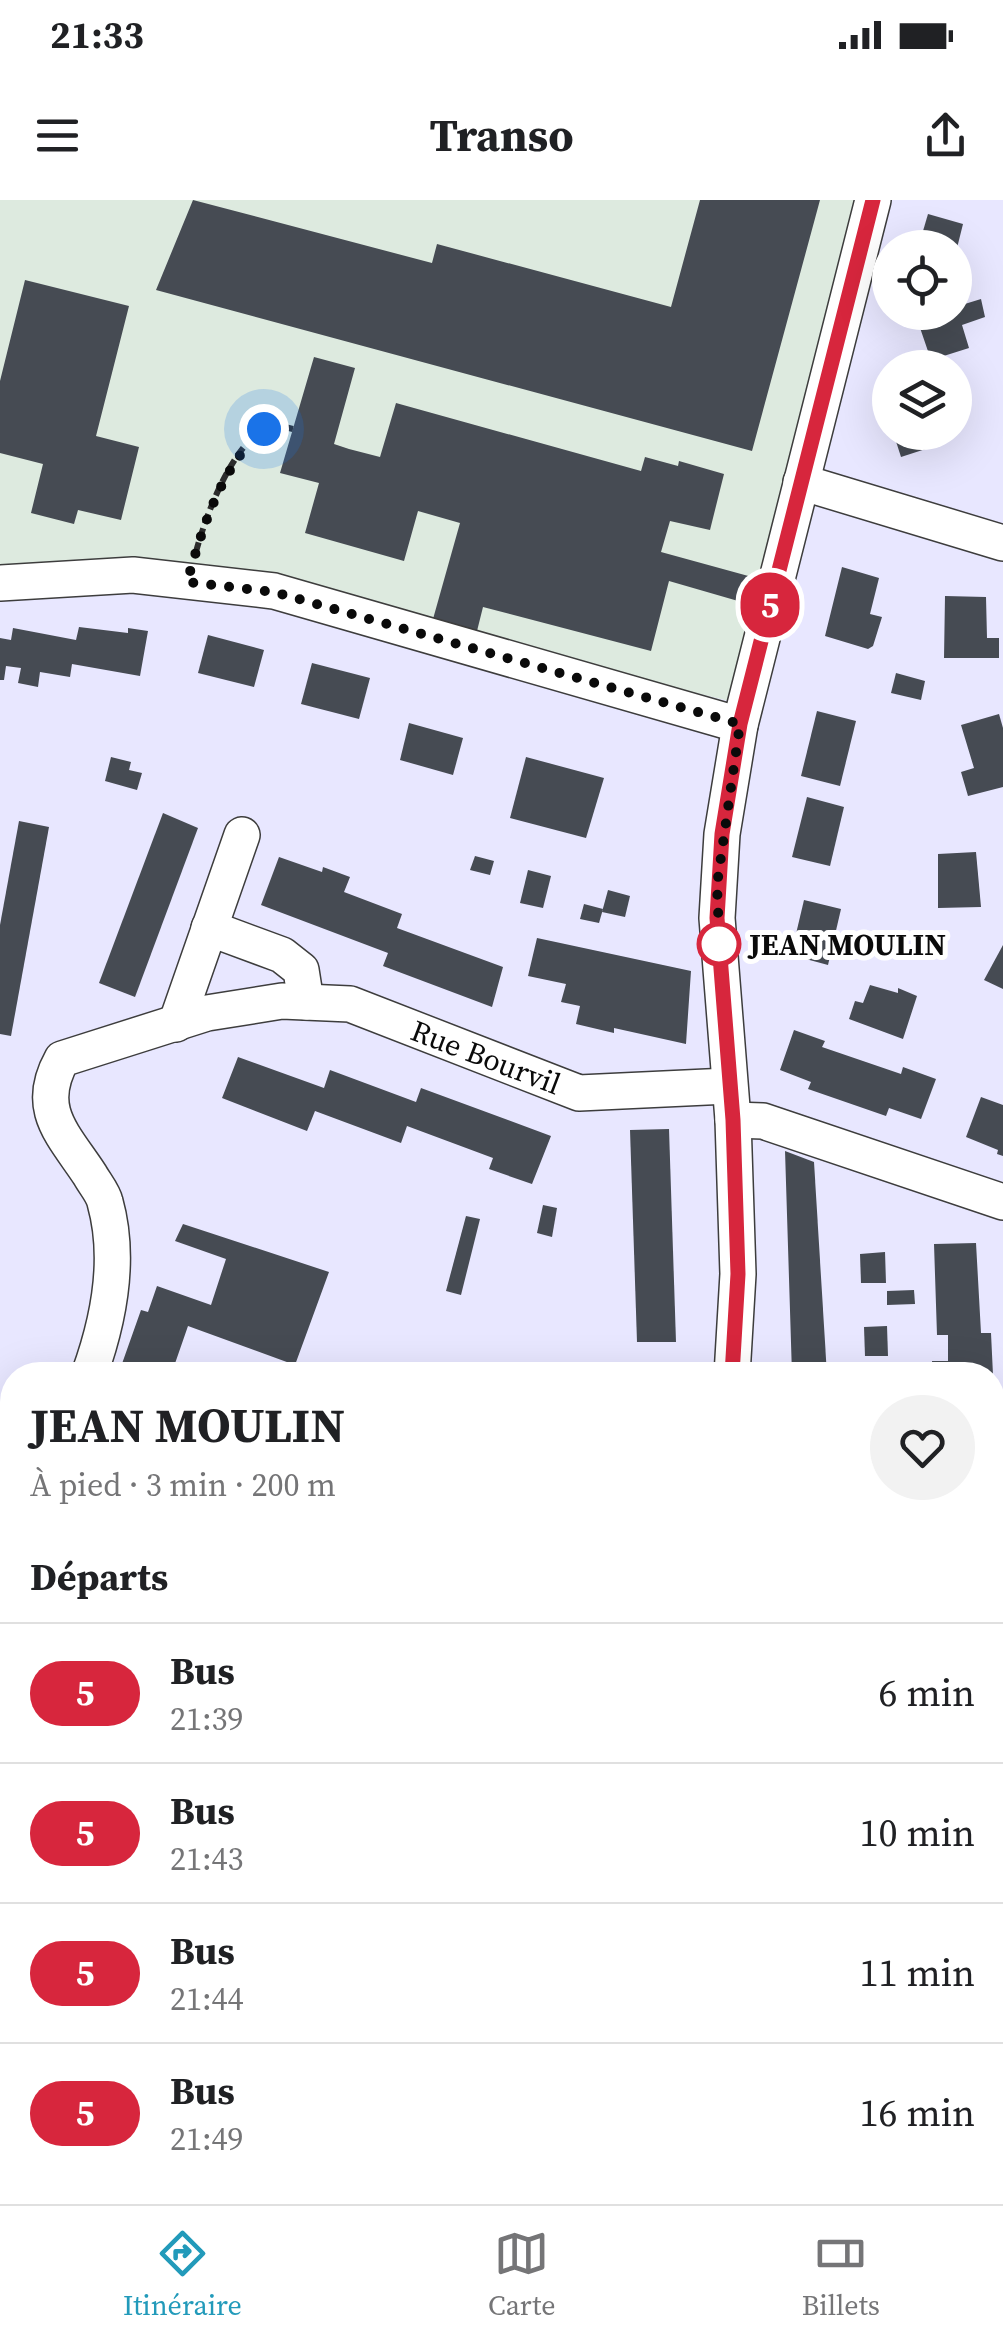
<!DOCTYPE html>
<html lang="fr">
<head>
<meta charset="utf-8">
<style>
  body { margin:0; font-family:"Source Serif 4",serif; background:#f2f2f2; color:#202124; height:100vh; display:flex; flex-direction:column; font-size:38px; white-space:nowrap }
  * { box-sizing:border-box; margin:0 }
  p { font-size:32px; color:#757577 }
  .icon { flex:none; width:55px; height:55px; fill:none; stroke:currentColor; stroke-width:2; stroke-linecap:round; stroke-linejoin:round }
  .map { position:relative; flex:1; overflow:hidden }
  .side { position:absolute; left:0px; top:1162px; width:1005px; height:842px; display:flex; flex-direction:column; background:#fff; border-radius:40px 40px 0 0; box-shadow:0 10px 40px #0002 }
  .side>* { flex:none }
  .badge { padding:0 20px; border-radius:32px; font-size:35px; line-height:65px }
  .buttons { position:absolute; left:872px; top:30px; display:grid; gap:20px }
  .buttons a { display:grid; place-items:center; width:100px; height:100px; border-radius:50%; background:#fff; box-shadow:0 10px 40px #0002; font-size:50px }
  .you { position:absolute; width:50px; height:50px; margin:-25px; border:8px solid #fff; border-radius:50%; background:#1a73e8; box-shadow:0 0 0 15px #1a73e833 }
  .map>.badge { position:absolute; translate:-50% -50%; box-shadow:0 0 0 5px #fff }
  h2 { padding:0 30px; font-size:38px; line-height:90px }
  .round { display:grid; place-items:center; flex:none; width:105px; height:105px; border-radius:52px; background:#f2f2f2 }
  .summary { display:flex; align-items:center; justify-content:space-between; height:170px; padding:0 30px }
  h1 { font-size:48px; font-weight:700; line-height:75px }
  ul { padding:0; list-style:none }
  li { display:flex; align-items:center; gap:30px; height:140px; padding:0 30px; border-top:2px solid #e0e0e0 }
  li div { flex:1 }
  li b { display:block; font-size:38px }
  li em { font-style:normal }
  li .badge { min-width:110px; font-weight:700; text-align:center }
  .status { display:flex; justify-content:space-between; align-items:center; height:70px; padding:0 50px; background:#fff; direction:ltr }
  .status svg { height:28px; fill:currentColor }
  header { display:flex; justify-content:space-between; align-items:center; height:130px; padding:0 30px; background:#fff; font-size:45px; font-weight:700 }
  .menu { display:flex; justify-content:space-around; align-items:center; height:140px; border-top:2px solid #e0e0e0; background:#fff; font-size:28px; color:#757577 }
  .menu a { display:grid; justify-items:center; gap:5px }
  .menu .active { color:#229aba }
  .map>svg:first-child { display:block }
</style>
</head>
<body>
<div class="status"><b>21:33</b><svg viewBox="0 0 49 12"><path d="M0 12V9h3v3zM5 12V6h3v6zM10 12V3h3v9zM15 12V0h3v12zM26 1h20v11H26zM47 4h2v5h-2z"/></svg></div>
<header><svg class="icon" aria-label="menu" viewBox="0 0 24 24"><path d="M4 6h16M4 12h16M4 18h16"/></svg>Transo<svg class="icon" aria-label="share" viewBox="0 0 24 24"><path d="M12 15V3M7 8l5-5 5 5M5 13v7h14v-7"/></svg></header>
<div class="map">
<svg width="1003" height="2004" viewBox="0 0 1003 2004">
  <rect width="100%" height="100%" fill="#e8e7ff"/>
  <g fill="#ddeadf">
    <path d="M0 0H854L729 501 274 391 0 383Z"/>
    <path d="M12 1890V1992H921L923 2004H0Z"/>
  </g>
  <g fill="#464b53">
    <path d="M193 0 432 63 437 44 671 107 700 0H820L752 251 156 90Z"/>
    <path d="M928 14 963 24 957 48H918Z"/>
    <path d="M25 80 129 106 96 236 139 247 121 320 78 310 74 324 31 313 43 264 0 253V181Z"/>
    <path d="M981 99 985 117 962 125 969 148 931 160 917 119 938 112H955V107Z"/>
    <path d="M314 157 355 168 334 244 349 249 380 257 396 203 641 271 645 257 678 266 679 261 724 274 710 330 670 321 661 352 752 377 745 403 669 381 651 451 483 407 477 431 433 419 460 323 418 311 404 361 305 333 319 283 280 273Z"/>
    <path d="M893 232H934L938 245 901 257Z"/>
    <path d="M842 367 879 378 870 414 882 417 873 446 868 449 825 436Z"/>
    <path d="M945 396 986 397 987 438H999V458H944Z"/>
    <path d="M79 427 128 433V428L148 431 140 476 72 464 70 477 40 472 38 487 18 483 21 468 6 466 4 480H0V438L11 440 13 428 76 440Z"/>
    <path d="M208 435 264 450 254 487 198 473Z"/>
    <path d="M312 463 370 478 359 519 301 504Z"/>
    <path d="M896 473 925 481 921 500 891 493Z"/>
    <path d="M817 511 856 521 840 586 801 576Z"/>
    <path d="M999 514 1003 528V587L968 596 961 572 974 568 961 525Z"/>
    <path d="M409 523 463 538 453 575 400 560Z"/>
    <path d="M111 557 131 562 129 570 142 573 137 590 105 581Z"/>
    <path d="M526 557 604 578 586 638 510 618Z"/>
    <path d="M807 597 844 607 830 666 792 657Z"/>
    <path d="M163 613 198 628 135 797 99 783Z"/>
    <path d="M19 621 49 627 11 836 0 834V725Z"/>
    <path d="M976 652 981 707 938 708V654Z"/>
    <path d="M475 656 494 661 490 675 470 670Z"/>
    <path d="M279 657 322 672 323 667 350 677 344 692 402 714 397 728 503 767 492 807 383 766 388 753 261 705Z"/>
    <path d="M528 670 551 676 543 708 520 703Z"/>
    <path d="M608 690 630 696 625 717 602 712Z"/>
    <path d="M804 700 841 709 828 765 791 755Z"/>
    <path d="M584 704 603 709 599 723 580 719Z"/>
    <path d="M537 738 691 771 686 844 614 828V833L576 824 580 806 561 802 566 784 528 776Z"/>
    <path d="M1003 745V789L984 780Z"/>
    <path d="M870 785 898 793V788L917 796 903 839 849 819 855 801 863 803Z"/>
    <path d="M794 830 825 841 822 847 901 874 903 867 936 879 921 919 889 908 886 916 808 889 811 882 780 870Z"/>
    <path d="M238 857 324 888 330 870 416 902 421 888 551 936 532 984 489 969 493 958 407 926 401 943 315 911 307 931 222 898Z"/>
    <path d="M981 897 1003 905V956L997 954 998 950 966 937Z"/>
    <path d="M669 929 676 1142H637L630 930Z"/>
    <path d="M785 951 814 962 827 1175H792Z"/>
    <path d="M543 1005 557 1008 552 1037 537 1033Z"/>
    <path d="M466 1016 480 1019 461 1095 446 1091Z"/>
    <path d="M183 1024 329 1072 295 1165 188 1126 171 1175H118L141 1110 148 1112 157 1086 211 1105 226 1059 175 1041Z"/>
    <path d="M976 1043 981 1133H991L993 1175H933L932 1161H948V1135H937L934 1044Z"/>
    <path d="M885 1052 886 1083H861L860 1054Z"/>
    <path d="M914 1090 915 1104 887 1105V1091Z"/>
    <path d="M887 1126 888 1156H865L864 1127Z"/>
    <path d="M1003 1330 1000 1426 1003 1425V1471L992 1472V1332Z"/>
    <path d="M992 1535H1003V1582L992 1583Z"/>
    <path d="M1003 1953V2003H1001L992 1954Z"/>
    <path d="M26 1992H538V2004H25Z"/>
  </g>
  <g fill="none" stroke-linecap="round" stroke-linejoin="round">
    <defs>
      <g id="minor">
        <path d="M801 282 1003 343"/>
        <path d="M0 383 133 375 274 391 740 525"/>
        <path d="M209 728 282 755 301 770 306 802"/>
        <path d="M176 824 242 635"/>
        <path d="M733 920 763 921 1003 1002"/>
        <path d="M89 1175C109 1120 121 1059 105 1002 103 993 95 984 90 975 63 934 34 909 62 859L207 813 282 801 350 804 579 893 728 886"/>
        <path d="M732 1175 738 1074 733 920 717 718 722 634 740 525 873 0"/>
        <path d="M0 1467 12 1464"/>
        <path d="M992 1497 1003 1496"/>
        <path d="M966 1992 968 2004"/>
      </g>
    </defs>
    <use href="#minor" stroke="#3d3d3d" stroke-width="38"/>
    <path stroke="#2c2c2c" stroke-width="6" stroke-dasharray="10 5" stroke-linecap="butt" d="M196 352C205 318 233 240 269 227 277 224 284 227 293 229"/>
    <use href="#minor" stroke="#fff" stroke-width="35"/>
  </g>
  <g fill="none" stroke-linecap="round" stroke-linejoin="round">
    <defs>
      <path id="line" d="M732 1175 738 1074 733 920 717 718 722 634 740 524 873 0"/>
    </defs>
    <use href="#line" stroke="#fff" stroke-width="22"/>
    <use href="#line" stroke="#d7263d" stroke-width="15"/>
    <path stroke="#0a0a0a" stroke-width="10" stroke-dasharray="0 18" d="M264 229C220 268 203 327 187 382L274 392 740 524 717 685 720 757 719 744"/>
  </g>
  <circle fill="#fff" stroke="#d7263d" stroke-width="5" cx="719" cy="744" r="20"/>
  <g text-anchor="middle" dominant-baseline="central" stroke-width="10" stroke-linejoin="round" paint-order="stroke">
    <g font-size="30" font-weight="bold" fill="#0a0a0a" stroke="#fff" text-anchor="start">
      <text x="749" y="744">JEAN MOULIN</text>
    </g>
    <g font-size="30" fill="#0a0a0a" stroke="#fff">
      <text transform="translate(486 857) rotate(21)">Rue Bourvil</text>
    </g>
  </g>
</svg>
<div class="buttons">
<a><svg class="icon" aria-label="locate" viewBox="0 0 24 24"><circle cx="12" cy="12" r="6"/><path d="M12 2v4M12 18v4M2 12h4M18 12h4"/></svg></a>
<a><svg class="icon" aria-label="layers" viewBox="0 0 24 24"><path d="M12 4l9 5-9 5-9-5zM3 14l9 5 9-5"/></svg></a>
</div>
<div class="you" style="left:264px;top:229px"></div>
<b class="badge" style="left:770px;top:405px;background:#d7263d;color:#fff">5</b>
<section class="side">
<div class="summary"><div><h1>JEAN MOULIN</h1><p>À pied · 3 min · 200 m</p></div><a class="round"><svg class="icon" aria-label="heart" viewBox="0 0 24 24"><path d="M12 20l-8-8c-3-5 5-10 8-4 3-6 11-1 8 4z"/></svg></a></div>
<h2>Départs</h2>
<ul>
<li><span class="badge" style="background:#d7263d;color:#fff">5</span><div><b>Bus</b><p>21:39</p></div><em>6 min</em></li>
<li><span class="badge" style="background:#d7263d;color:#fff">5</span><div><b>Bus</b><p>21:43</p></div><em>10 min</em></li>
<li><span class="badge" style="background:#d7263d;color:#fff">5</span><div><b>Bus</b><p>21:44</p></div><em>11 min</em></li>
<li><span class="badge" style="background:#d7263d;color:#fff">5</span><div><b>Bus</b><p>21:49</p></div><em>16 min</em></li>
</ul>
</section>
</div>
<nav class="menu">
<a class="active"><svg class="icon" aria-label="directions" viewBox="0 0 24 24"><path d="M12 3l9 9-9 9-9-9zM9 14v-3h6M13 9l2 2-2 2"/></svg>Itinéraire</a>
<a><svg class="icon" aria-label="map" viewBox="0 0 24 24"><path d="M3 6l6-2 6 2 6-2v14l-6 2-6-2-6 2zM9 4v14M15 6v14"/></svg>Carte</a>
<a><svg class="icon" aria-label="tickets" viewBox="0 0 24 24"><path d="M3 7h18v10H3zM15 7v10"/></svg>Billets</a>
</nav>
</body>
</html>
